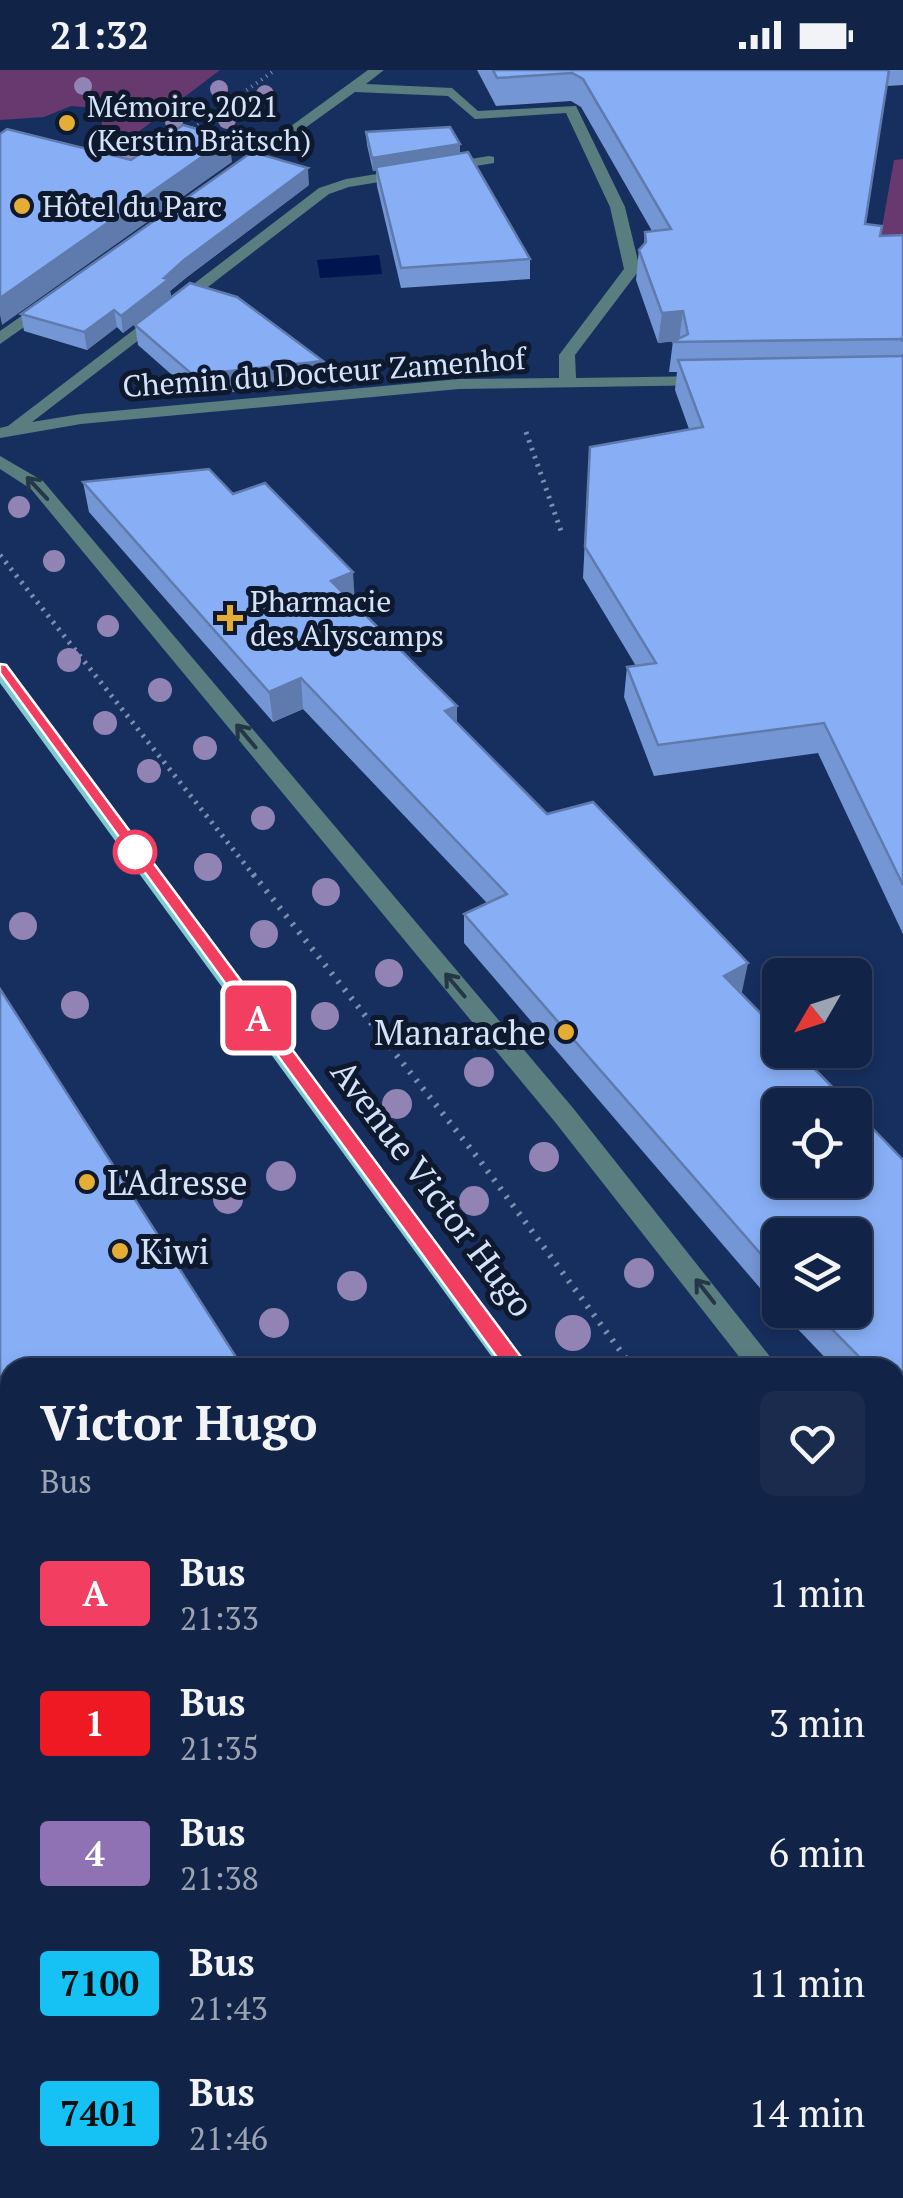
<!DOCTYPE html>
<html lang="fr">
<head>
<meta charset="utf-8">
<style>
  body { margin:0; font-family:"PT Serif",serif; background:#1a2b4d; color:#f1f3f6; height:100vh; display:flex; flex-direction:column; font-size:38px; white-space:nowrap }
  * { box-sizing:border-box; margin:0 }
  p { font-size:32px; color:#9ca4b3 }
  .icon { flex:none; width:55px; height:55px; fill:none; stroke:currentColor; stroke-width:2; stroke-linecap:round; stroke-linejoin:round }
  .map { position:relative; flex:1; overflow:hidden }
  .drawer { position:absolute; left:0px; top:1288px; width:905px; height:842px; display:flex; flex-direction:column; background:#112346; border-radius:30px 30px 0 0; box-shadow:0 5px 15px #0003,0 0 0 2px #30405f }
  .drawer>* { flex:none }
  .badge { padding:0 20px; border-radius:8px; font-size:35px; line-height:65px }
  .needle { width:65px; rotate:231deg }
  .tools { position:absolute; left:762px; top:888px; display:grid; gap:20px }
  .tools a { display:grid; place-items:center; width:110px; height:110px; border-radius:15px; background:#112346; box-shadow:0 5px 15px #0003,0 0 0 2px #30405f; font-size:50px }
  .map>.badge { position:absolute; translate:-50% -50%; box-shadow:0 0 0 5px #fff }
  .round { display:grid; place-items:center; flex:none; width:105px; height:105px; border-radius:15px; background:#1a2b4d }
  .overview { display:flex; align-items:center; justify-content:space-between; height:170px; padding:0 40px }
  h1 { font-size:48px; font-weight:700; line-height:75px }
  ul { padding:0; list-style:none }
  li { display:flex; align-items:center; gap:30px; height:130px; padding:0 40px }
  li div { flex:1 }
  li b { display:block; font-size:38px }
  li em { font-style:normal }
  li .badge { min-width:110px; font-weight:700; text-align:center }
  .status { display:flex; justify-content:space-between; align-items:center; height:70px; padding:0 50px; background:#112346; direction:ltr }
  .status svg { height:28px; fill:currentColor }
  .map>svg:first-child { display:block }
</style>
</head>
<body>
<div class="status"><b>21:32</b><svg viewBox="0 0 49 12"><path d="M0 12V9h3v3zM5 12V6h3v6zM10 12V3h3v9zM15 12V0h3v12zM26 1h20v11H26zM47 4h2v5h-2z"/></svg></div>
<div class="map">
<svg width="903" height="2128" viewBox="0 0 903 2128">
  <rect width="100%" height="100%" fill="#172f5e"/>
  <g fill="#68396f">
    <path d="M0 0H220L117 78 101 67 102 50 95 38 71 36 44 47 0 50Z"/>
    <path d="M903 89V178L878 180 894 90Z"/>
  </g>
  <path fill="#00144f" d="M379 185 382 204 320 208 317 190Z"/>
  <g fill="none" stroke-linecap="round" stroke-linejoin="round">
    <path stroke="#7b8db0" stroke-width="4" stroke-dasharray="1 5" stroke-linecap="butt" d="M188 62 275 0"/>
    <g stroke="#7b8db0" stroke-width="5" stroke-dasharray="2.5 6" stroke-linecap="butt">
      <path d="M526 362 561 461"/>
      <path d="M0 485 255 807"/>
    </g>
    <path stroke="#7b8db0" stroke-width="6" stroke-dasharray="2.5 8" stroke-linecap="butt" d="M253 804 478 1088 633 1298"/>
    <g stroke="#7b8db0" stroke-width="8" stroke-dasharray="4 10" stroke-linecap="butt">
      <path d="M895 1601 903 1611"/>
      <path d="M187 2120 191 2128"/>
    </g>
    <g fill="#5a7e80" fill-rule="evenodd">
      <path d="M368 0H384L366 14 452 18 478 41 576 36 625 137 640 199 575 285 576 308 709 306 715 307V315L459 319 81 354 0 368V358L8 356 319 118 346 109 489 86 494 87V93L349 117 329 124 32 352 81 344 459 309 559 308V285L624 199 610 137 566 43 475 49 448 26 355 22 237 107 225 104Z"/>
      <path d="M43 231 57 234 0 274V261Z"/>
      <path d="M0 386 43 411 573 1038 779 1298H748L555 1052 31 419 0 399Z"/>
      <path d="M895 1446 903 1449V1544L895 1548Z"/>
    </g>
    <g fill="#7dcacf" fill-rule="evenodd">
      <path d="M0 593 7 594 530 1298H500L0 613Z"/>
      <path d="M896 1791 903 1794V1852L895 1848Z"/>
    </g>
  </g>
  <g fill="#9183b4">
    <circle cx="83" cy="16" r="9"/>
    <circle cx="219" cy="19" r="9"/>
    <circle cx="265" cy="24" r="9"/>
    <circle cx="227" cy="50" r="9"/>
    <circle cx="174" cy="52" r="9"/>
    <circle cx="130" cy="85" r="9"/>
    <circle cx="19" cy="437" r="11"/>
    <circle cx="54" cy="491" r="11"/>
    <circle cx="108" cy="556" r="11"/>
    <circle cx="69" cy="590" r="12"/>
    <circle cx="160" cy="620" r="12"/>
    <circle cx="105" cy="653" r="12"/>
    <circle cx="205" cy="678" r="12"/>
    <circle cx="149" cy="701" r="12"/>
    <circle cx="263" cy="748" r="12"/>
    <circle cx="208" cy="797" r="14"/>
    <circle cx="326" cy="822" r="14"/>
    <circle cx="23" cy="856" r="14"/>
    <circle cx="264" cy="864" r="14"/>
    <circle cx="389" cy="903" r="14"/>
    <circle cx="75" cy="935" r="14"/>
    <circle cx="325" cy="946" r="14"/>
    <circle cx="479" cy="1002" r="15"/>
    <circle cx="397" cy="1034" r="15"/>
    <circle cx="544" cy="1087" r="15"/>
    <circle cx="281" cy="1106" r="15"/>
    <circle cx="228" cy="1129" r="15"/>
    <circle cx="474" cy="1131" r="15"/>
    <circle cx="639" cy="1203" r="15"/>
    <circle cx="352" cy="1216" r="15"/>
    <circle cx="274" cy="1253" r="15"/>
    <circle cx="573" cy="1263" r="18"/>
  </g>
  <g fill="#7596d4" fill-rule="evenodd">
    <path d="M477 0H903V15L887 16 865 154 880 166 903 165V864L818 683 654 706 624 627 627 597 636 596 583 508 588 408 689 359 675 320 677 302H669L673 271 658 273 636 210 639 180 644 174 645 162 652 161 581 37 571 31 496 36Z"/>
    <path d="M366 62 460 74V83L530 189V209L401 218 377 116 376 100 373 101 367 75Z"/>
    <path d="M309 115 187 207 170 221 171 226 123 263 117 257 87 280 24 261 21 244Z"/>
    <path d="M135 255 324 311 196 326 138 275Z"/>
    <path d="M83 412 233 424 355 533H353L457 636V654L547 744 742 922 741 923 903 1090V1367L895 1359V1298H835L772 1232 464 873V844L487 833 303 639 273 652 89 442ZM780 1165 855 1240H780Z"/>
  </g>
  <g fill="#5f7aac">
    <path d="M229 68 232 92 2 255 0 245V228Z"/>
    <path d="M460 74V87L373 101 372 88Z"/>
    <path d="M308 98 309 115 187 207 170 221 171 226 123 263 121 246 184 190Z"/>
    <path d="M114 240 117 257 87 280 84 262Z"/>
    <path d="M683 241 679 271 658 273 662 243Z"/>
    <path d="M323 291 324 311 196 326 193 305Z"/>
    <path d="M353 502 355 533 333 542 331 511Z"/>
    <path d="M301 608 303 639 273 652 269 622Z"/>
    <path d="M457 636V667L445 641Z"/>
    <path d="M748 893 742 922 718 935 724 906Z"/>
    <path d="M10 1630V1651L0 1657V1636Z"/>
  </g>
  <g fill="#88aff6" stroke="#5f7aac" stroke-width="2.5">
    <path d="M493 0H889L865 154 882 156 880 166 903 165V271L901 269 672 272 688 264 683 241 662 243 639 180 646 172 645 162 671 159 583 9 572 3 497 8Z"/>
    <path d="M183 55 229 68 0 228V64L7 59 131 90Z"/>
    <path d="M450 57 460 74 372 88 366 62Z"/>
    <path d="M252 82 308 98 184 190 164 208 169 209 121 246 114 240 84 262 21 244Z"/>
    <path d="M468 82 530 189 401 198 376 97Z"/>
    <path d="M190 213 237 227 323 291 193 305 135 255Z"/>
    <path d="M903 285V815L824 653 658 675 627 597 656 593 585 477 590 377 703 357 678 290 901 286Z"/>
    <path d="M209 399 233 424 265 413 353 502 331 511 457 636 445 641 547 744 593 732 748 893 724 906 780 963V980H796L850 1035H780V1110H855V1040L903 1090V1332L895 1323V1298H870L813 1240H855V1165H780V1206L464 844 507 824 301 608 269 622 83 412Z"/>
    <path d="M0 919 243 1298H10V1630L0 1636Z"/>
    <path d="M282 2120H717L703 2128H286Z"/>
  </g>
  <defs><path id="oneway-shaft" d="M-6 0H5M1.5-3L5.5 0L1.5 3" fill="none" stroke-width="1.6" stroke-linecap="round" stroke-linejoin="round" transform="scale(2.5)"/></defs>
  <g stroke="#253747">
    <use href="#oneway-shaft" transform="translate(37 418) rotate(-133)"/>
    <use href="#oneway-shaft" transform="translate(246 666) rotate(-130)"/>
    <use href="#oneway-shaft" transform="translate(455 915) rotate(-130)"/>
    <use href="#oneway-shaft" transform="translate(705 1221) rotate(-128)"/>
  </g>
  <path fill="#f23f61" stroke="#fff" stroke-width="2.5" d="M0 594 6 595 524 1291V1304H509L0 603Z"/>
  <g fill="#e5ad35" stroke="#0e192e" stroke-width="4">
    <circle cx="67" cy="53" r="10"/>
    <circle cx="22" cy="136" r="10"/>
    <path d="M225 533h10v10h10v10h-10v10h-10v-10h-10v-10h10z"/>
    <circle cx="566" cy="962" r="10"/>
    <circle cx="87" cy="1112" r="10"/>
    <circle cx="120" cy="1181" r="10"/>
  </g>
  <circle fill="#fff" stroke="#f23f61" stroke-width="5" cx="135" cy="782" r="20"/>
  <g text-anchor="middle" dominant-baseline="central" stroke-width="10" stroke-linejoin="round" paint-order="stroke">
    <g font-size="30" fill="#d4e2fa" stroke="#0e192e" text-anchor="start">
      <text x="87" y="36">Mémoire,2021<tspan x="87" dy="34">(Kerstin Brätsch)</tspan></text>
      <text x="42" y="136">Hôtel du Parc</text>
      <text x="250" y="531">Pharmacie<tspan x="250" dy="34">des Alyscamps</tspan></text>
    </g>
    <g font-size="30" fill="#d4e2fa" stroke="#0e192e">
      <text transform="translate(324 302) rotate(-4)">Chemin du Docteur Zamenhof</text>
    </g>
    <g font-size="35" fill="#d4e2fa" stroke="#0e192e" text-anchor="start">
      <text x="546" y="962" text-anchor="end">Manarache</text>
      <text x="107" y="1112">L'Adresse</text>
      <text x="140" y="1181">Kiwi</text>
    </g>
    <g font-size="35" fill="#d4e2fa" stroke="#0e192e">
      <text transform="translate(433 1118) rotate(53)">Avenue Victor Hugo</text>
    </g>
  </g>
</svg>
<div class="tools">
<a><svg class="needle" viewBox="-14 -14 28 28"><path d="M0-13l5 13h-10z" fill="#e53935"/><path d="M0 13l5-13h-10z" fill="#9ca4b3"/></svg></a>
<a><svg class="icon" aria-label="locate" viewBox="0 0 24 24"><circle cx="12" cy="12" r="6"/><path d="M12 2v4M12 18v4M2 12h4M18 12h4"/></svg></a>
<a><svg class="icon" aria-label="layers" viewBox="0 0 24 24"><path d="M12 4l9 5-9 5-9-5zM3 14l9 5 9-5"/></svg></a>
</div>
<b class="badge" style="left:258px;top:948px;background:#f23f61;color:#fff">A</b>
<section class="drawer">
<div class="overview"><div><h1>Victor Hugo</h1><p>Bus</p></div><a class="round"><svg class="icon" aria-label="heart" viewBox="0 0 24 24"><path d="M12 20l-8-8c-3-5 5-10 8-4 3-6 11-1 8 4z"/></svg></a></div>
<ul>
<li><span class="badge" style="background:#f23f61;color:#fff">A</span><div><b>Bus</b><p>21:33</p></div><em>1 min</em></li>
<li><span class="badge" style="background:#ef1923;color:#fff">1</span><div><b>Bus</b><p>21:35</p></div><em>3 min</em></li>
<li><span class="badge" style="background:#8e72b4;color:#fff">4</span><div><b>Bus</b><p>21:38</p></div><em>6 min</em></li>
<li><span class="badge" style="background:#16c1f3;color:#111">7100</span><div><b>Bus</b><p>21:43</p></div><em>11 min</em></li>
<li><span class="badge" style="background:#16c1f3;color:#111">7401</span><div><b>Bus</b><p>21:46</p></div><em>14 min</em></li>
</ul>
</section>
</div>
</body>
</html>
